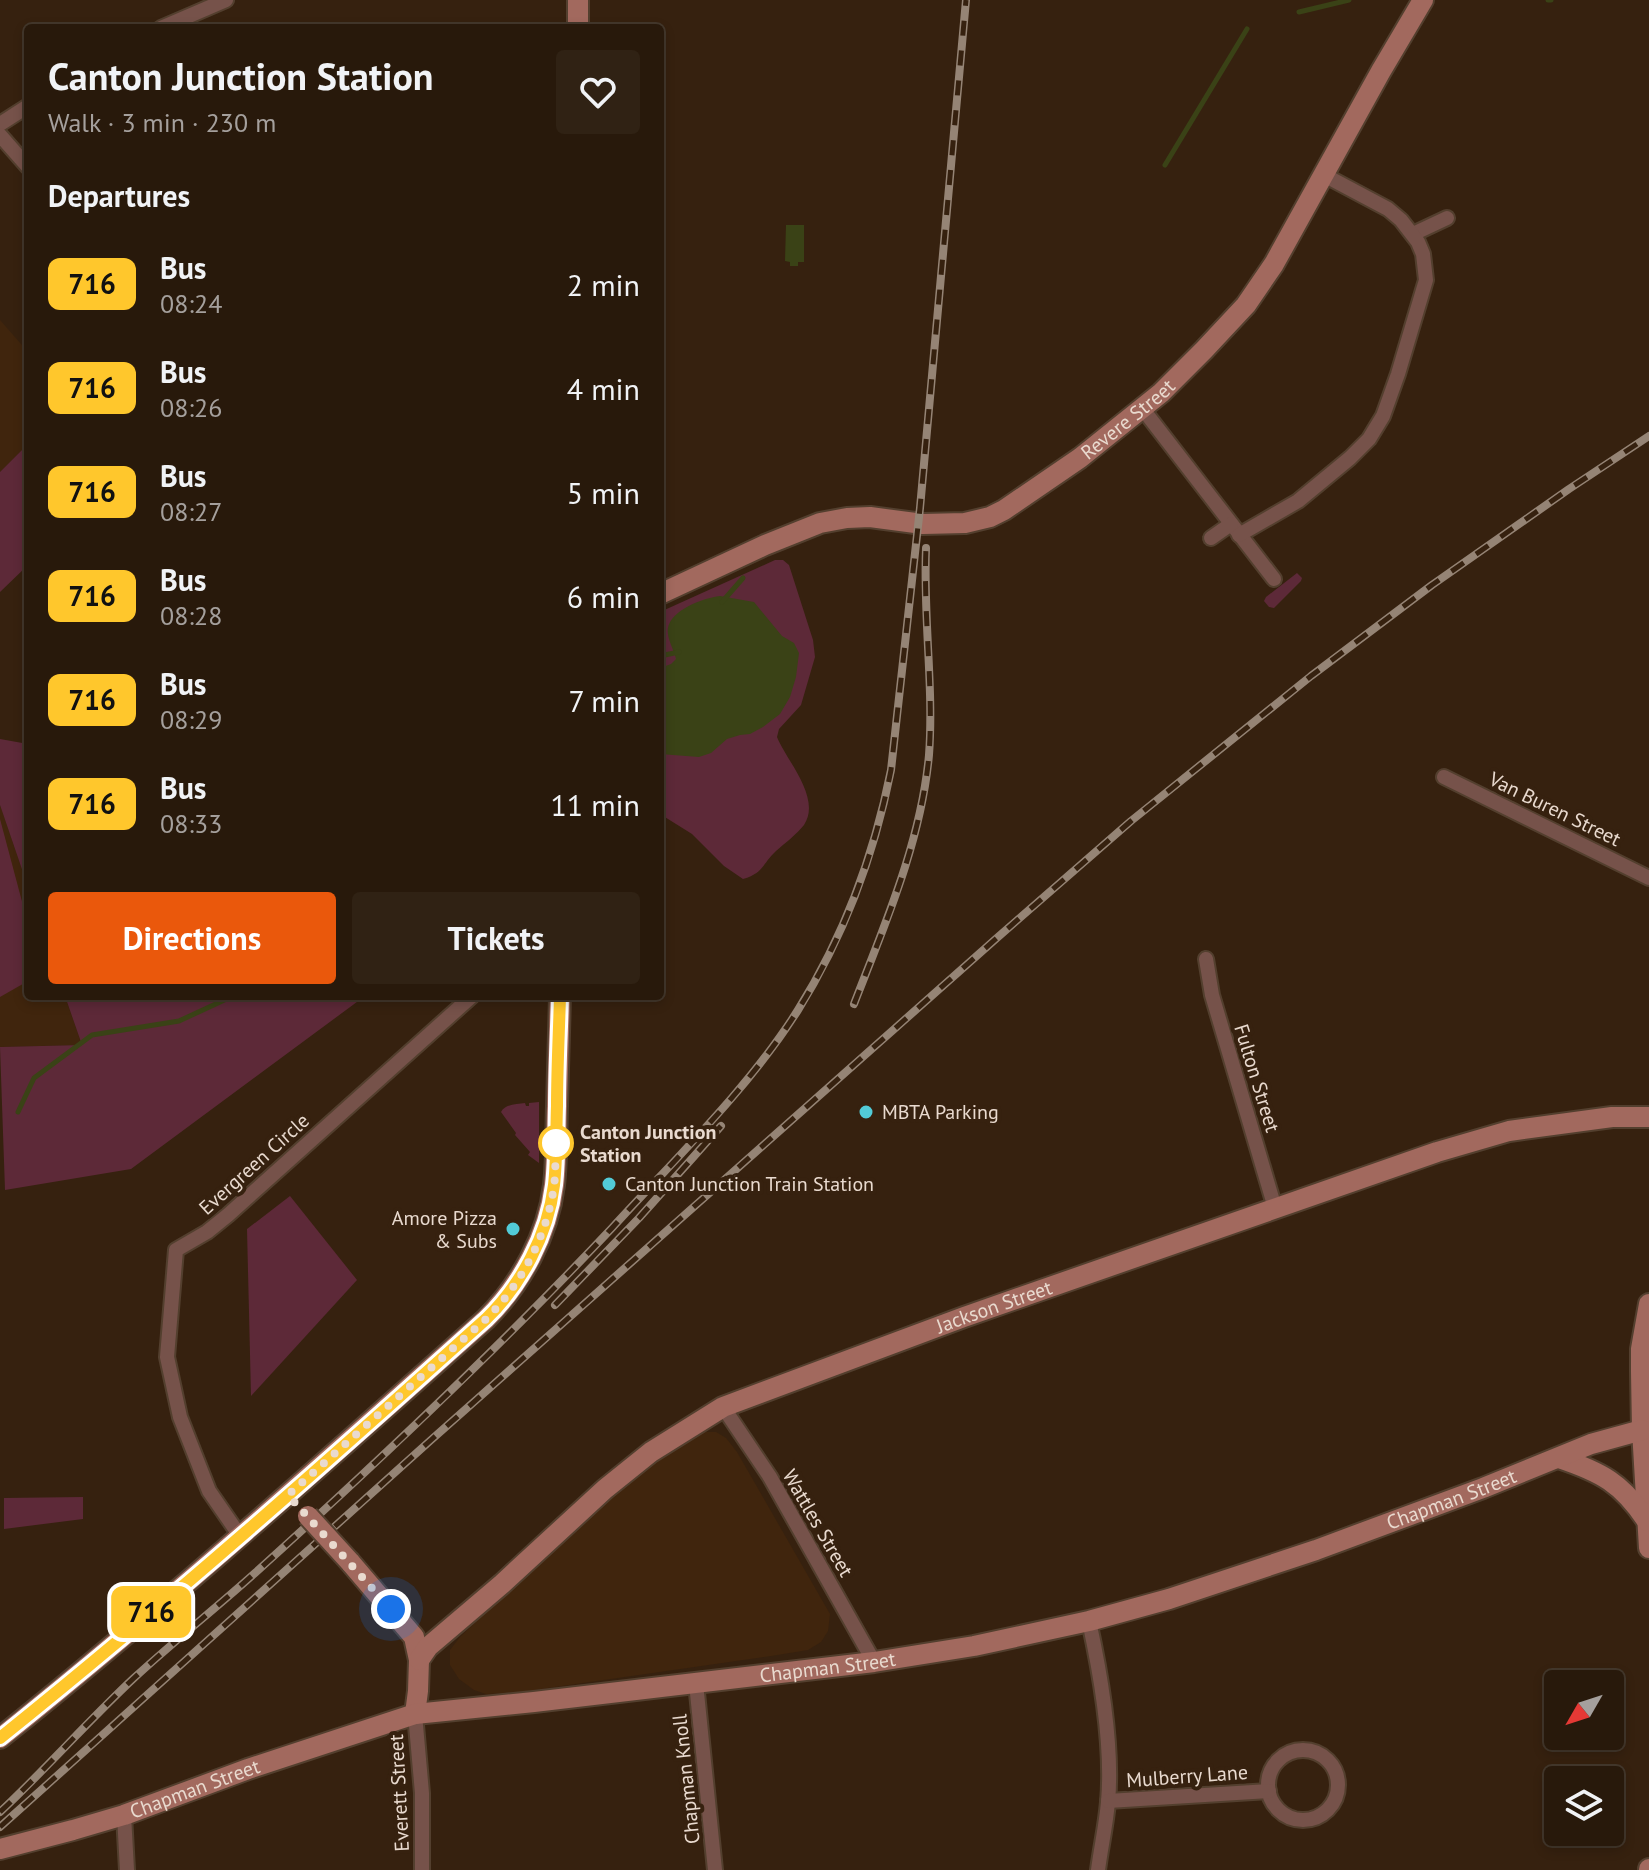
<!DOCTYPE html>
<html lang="en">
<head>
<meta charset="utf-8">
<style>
  body { margin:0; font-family:"PT Sans",sans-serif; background:#302214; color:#f1f3f6; height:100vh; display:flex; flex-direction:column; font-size:30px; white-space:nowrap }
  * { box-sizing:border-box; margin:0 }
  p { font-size:26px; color:#a5a09d }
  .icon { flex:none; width:44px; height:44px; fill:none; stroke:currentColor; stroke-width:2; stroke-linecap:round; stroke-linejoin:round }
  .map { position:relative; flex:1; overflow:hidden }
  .sheet { position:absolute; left:24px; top:24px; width:640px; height:976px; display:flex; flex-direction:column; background:#28190b; border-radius:8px; box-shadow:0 4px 12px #0003,0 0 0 2px #44382c }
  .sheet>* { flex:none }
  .badge { padding:0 16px; border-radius:12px; font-size:28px; line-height:52px }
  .needle { width:52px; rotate:231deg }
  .controls { position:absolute; left:1544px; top:1670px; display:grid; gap:16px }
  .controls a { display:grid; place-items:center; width:80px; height:80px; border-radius:8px; background:#28190b; box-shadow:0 4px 12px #0003,0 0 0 2px #44382c; font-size:40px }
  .you { position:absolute; width:40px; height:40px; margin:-20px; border:6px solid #fff; border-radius:50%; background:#1a73e8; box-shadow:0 0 0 12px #1a73e833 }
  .map>.badge { position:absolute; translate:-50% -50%; box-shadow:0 0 0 4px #fff }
  h2 { padding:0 24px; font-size:30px; line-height:72px }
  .round { display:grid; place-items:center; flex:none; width:84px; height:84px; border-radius:8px; background:#302214 }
  .headline { display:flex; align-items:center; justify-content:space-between; height:136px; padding:0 24px }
  h1 { font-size:38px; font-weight:800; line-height:60px }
  .cta { display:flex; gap:16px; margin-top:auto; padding:16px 24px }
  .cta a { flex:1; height:92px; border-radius:8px; background:#ea580c; color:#fff; font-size:32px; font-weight:800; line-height:92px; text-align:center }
  .cta a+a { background:#302214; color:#f1f3f6 }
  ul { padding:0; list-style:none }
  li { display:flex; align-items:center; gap:24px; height:104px; padding:0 24px }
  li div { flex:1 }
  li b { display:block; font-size:30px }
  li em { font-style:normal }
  li .badge { min-width:88px; font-weight:700; text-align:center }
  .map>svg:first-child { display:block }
</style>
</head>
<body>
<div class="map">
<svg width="1649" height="1870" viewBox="0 0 1649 1870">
  <rect width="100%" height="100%" fill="#36210f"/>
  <g fill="#40250d">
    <path d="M0 320 28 352V444L0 472Z"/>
    <path d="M0 805 28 887V996H65L82 1045 0 1047Z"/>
    <path d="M704 1432H716L726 1438 737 1452 830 1614 828 1631 821 1642 808 1650 771 1656 520 1692 486 1694 474 1690 459 1679 450 1665V1650L460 1637 594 1510 650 1463 688 1439Z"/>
  </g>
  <g fill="#5d2938">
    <path d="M28 444V565L0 592V472Z"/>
    <path d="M775 560H783L789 565 813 640 815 657 801 705 779 729 777 737C786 760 822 798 804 825 797 834 785 843 776 851 762 864 764 873 743 879L724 866 692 834 660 814V612Z"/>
    <path d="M1297 573 1302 578 1301 581 1274 608 1269 607 1264 601 1266 597Z"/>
    <path d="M0 739 28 744V887L0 805Z"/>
    <path d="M0 819 28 924V981L0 997Z"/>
    <path d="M65 996H365L131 1169 5 1190 0 1047 82 1045Z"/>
    <path d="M539 1102V1163L528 1155 530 1152 515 1135 516 1133 501 1112C505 1104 517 1104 525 1103L526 1106H529V1103Z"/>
    <path d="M290 1196 357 1280 251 1396 247 1229Z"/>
    <path d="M83 1497V1519L4 1529V1498Z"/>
  </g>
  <g fill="#3a4216">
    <path d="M786 225H804V262H798V266H790V262L785 261Z"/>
    <path d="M720 596 754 602 782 636 794 643 799 653 796 677 790 697 780 714 763 727 750 734 740 735 727 739 711 753 699 757 660 754V668L671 664 676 659C674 650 666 637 668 628 671 610 703 598 720 596Z"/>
  </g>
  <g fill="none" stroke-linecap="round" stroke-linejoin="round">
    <g stroke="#3a4216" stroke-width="5">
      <path d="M1548 0H1551"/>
      <path d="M1299 12 1349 0"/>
      <path d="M1165 165 1247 29"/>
      <path d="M722 602 743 578"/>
      <path d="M660 656 679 652"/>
      <path d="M18 1112 34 1078 92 1035 179 1021 233 996"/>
    </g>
    <defs>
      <g id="street">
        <path d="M161 28 226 0"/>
        <path d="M0 124 28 106"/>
        <path d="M0 135 28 167"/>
        <path d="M1413 234 1447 218"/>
        <path d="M1142 408 1274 579"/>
        <path d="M1239 535 1298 501 1350 458 1369 439 1383 416 1398 374 1426 280 1423 254 1418 242 1401 220 1388 209 1324 175"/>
        <path d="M1211 538 1231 524"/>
        <path d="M1444 777 1649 878"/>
        <path d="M1206 959 1212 995 1275 1208"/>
        <path d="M723 1407 770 1477 874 1662"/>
        <path d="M240 1536 209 1491 180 1417 167 1357 176 1250 207 1232 228 1215 472 996"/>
        <path d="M1089 1621C1101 1676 1113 1746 1108 1802 1106 1825 1101 1847 1098 1870"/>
        <path d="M696 1683 715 1870"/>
        <path d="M415 1714 422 1793V1870"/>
        <circle cx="1303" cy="1785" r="35"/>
        <path d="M1108 1801 1269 1791"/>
        <path d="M124 1815 127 1870"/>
      </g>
      <g id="secondary">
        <path d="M578 28V0"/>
        <path id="s1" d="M660 594 765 545 820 523 847 518 870 517 923 524 965 523 990 517 1004 510 1080 458 1161 393 1204 350 1246 305 1274 264 1381 71 1423 0"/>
        <path d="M1649 1304 1641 1349V1372L1642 1430 1649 1548"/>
        <path d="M1559 1458C1601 1472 1622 1483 1647 1521"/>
        <path d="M350 1562 414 1637 419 1660 418 1691 415 1714"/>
        <path id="s2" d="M419 1660 428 1647 502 1584 605 1489 651 1452 723 1407 964 1317 1437 1152 1509 1131 1612 1117H1649"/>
        <path d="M0 1738C167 1604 326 1461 486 1319 521 1284 548 1235 554 1185 557 1159 556 1132 557 1106 558 1069 559 1033 560 996"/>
        <path id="s3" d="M0 1849 73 1830 124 1815 248 1769 415 1714 534 1702 874 1662 974 1646 1089 1621 1169 1599 1316 1550 1483 1488 1591 1444 1642 1430"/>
        <path d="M1649 1870V1869"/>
      </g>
    </defs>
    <use href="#street" stroke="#533f2e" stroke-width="18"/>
    <use href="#secondary" stroke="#533f2e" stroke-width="24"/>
    <use href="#street" stroke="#76524a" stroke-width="14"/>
    <use href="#secondary" stroke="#a2695e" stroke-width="20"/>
    <defs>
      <g id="rail">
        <path d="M854 1004C885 924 921 842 929 755 934 687 923 617 926 548"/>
        <path d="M555 1305 639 1218 721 1126"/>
        <path d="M0 1812C46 1769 88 1721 134 1678 173 1642 215 1609 255 1573 378 1462 498 1349 612 1228 674 1160 749 1088 798 1010 844 936 874 856 891 770L920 508 966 0"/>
        <path d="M0 1827 431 1440 998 937 1131 821 1311 676 1432 585 1569 489 1649 436"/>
      </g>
    </defs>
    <use href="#rail" stroke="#958475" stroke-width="8"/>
    <use href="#rail" stroke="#36210f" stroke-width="5" stroke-dasharray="15" stroke-linecap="butt"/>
    <defs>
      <path id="secondary-bridge" d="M308 1516 350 1562"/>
    </defs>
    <use href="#secondary-bridge" stroke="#533f2e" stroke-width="24" stroke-linecap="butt"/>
    <use href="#secondary-bridge" stroke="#a2695e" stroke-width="20"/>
  </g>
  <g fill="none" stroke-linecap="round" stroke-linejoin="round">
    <defs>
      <path id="line" d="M0 1738C167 1604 327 1462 486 1319 521 1285 548 1235 554 1185 557 1159 556 1132 557 1106 557 1069 559 1033 560 996"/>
    </defs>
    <use href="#line" stroke="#fff" stroke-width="18"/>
    <use href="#line" stroke="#ffc72c" stroke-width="12"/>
    <path stroke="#e9dacf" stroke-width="8" stroke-dasharray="0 14.4" d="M391 1609 288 1495 486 1319C521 1285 547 1236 554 1186 556 1172 555 1156 556 1143"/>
  </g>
  <g fill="#52cbd7" stroke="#36210f" stroke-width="3">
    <circle cx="866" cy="1112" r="8"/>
    <circle cx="609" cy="1184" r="8"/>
    <circle cx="513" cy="1229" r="8"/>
  </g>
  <circle fill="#fff" stroke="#ffc72c" stroke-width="4" cx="556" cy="1143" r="16"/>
  <g text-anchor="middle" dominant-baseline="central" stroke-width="8" stroke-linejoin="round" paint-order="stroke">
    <g font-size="20" fill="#e9dacf" stroke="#36210f">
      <text stroke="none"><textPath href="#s1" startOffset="516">Revere Street</textPath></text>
      <text transform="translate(1555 809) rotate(26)">Van Buren Street</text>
      <text transform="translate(1257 1078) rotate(73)">Fulton Street</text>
      <text transform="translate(254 1164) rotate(-42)">Evergreen Circle</text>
      <text stroke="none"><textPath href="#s2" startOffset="686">Jackson Street</textPath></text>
      <text stroke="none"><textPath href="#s3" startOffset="1500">Chapman Street</textPath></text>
      <text transform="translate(818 1523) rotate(60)">Wattles Street</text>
      <text stroke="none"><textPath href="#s3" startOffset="852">Chapman Street</textPath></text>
      <text transform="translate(1187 1776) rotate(-4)">Mulberry Lane</text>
      <text transform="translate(686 1779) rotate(-96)">Chapman Knoll</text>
      <text stroke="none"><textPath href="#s3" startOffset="204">Chapman Street</textPath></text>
      <text transform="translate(399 1793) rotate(-93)">Everett Street</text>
    </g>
    <g font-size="20" fill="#e9dacf" stroke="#36210f" text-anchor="start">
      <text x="882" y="1112">MBTA Parking</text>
      <text x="625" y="1184">Canton Junction Train Station</text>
      <text x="497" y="1218" text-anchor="end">Amore Pizza<tspan x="497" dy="23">&amp; Subs</tspan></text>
    </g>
    <g font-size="20" font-weight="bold" fill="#e9dacf" stroke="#36210f" text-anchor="start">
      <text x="580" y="1132">Canton Junction<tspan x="580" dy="23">Station</tspan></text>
    </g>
  </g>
</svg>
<div class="controls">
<a><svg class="needle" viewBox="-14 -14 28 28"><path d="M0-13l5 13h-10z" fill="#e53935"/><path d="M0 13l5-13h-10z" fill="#a5a09d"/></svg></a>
<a><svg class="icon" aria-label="layers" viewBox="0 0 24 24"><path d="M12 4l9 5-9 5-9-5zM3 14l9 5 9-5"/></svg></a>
</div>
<div class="you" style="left:391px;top:1609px"></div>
<b class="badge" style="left:151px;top:1612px;background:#ffc72c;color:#111">716</b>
<section class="sheet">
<div class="headline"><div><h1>Canton Junction Station</h1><p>Walk · 3 min · 230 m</p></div><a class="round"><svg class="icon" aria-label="heart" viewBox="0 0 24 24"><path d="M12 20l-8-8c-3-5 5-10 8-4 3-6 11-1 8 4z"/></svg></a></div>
<h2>Departures</h2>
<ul>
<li><span class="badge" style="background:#ffc72c;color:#111">716</span><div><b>Bus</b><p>08:24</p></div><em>2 min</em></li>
<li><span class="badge" style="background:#ffc72c;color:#111">716</span><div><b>Bus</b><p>08:26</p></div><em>4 min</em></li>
<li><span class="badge" style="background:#ffc72c;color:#111">716</span><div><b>Bus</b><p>08:27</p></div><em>5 min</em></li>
<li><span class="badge" style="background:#ffc72c;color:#111">716</span><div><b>Bus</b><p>08:28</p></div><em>6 min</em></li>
<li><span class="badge" style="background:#ffc72c;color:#111">716</span><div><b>Bus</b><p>08:29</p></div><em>7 min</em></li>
<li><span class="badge" style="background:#ffc72c;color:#111">716</span><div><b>Bus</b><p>08:33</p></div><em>11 min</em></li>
</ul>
<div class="cta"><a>Directions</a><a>Tickets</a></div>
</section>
</div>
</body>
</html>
